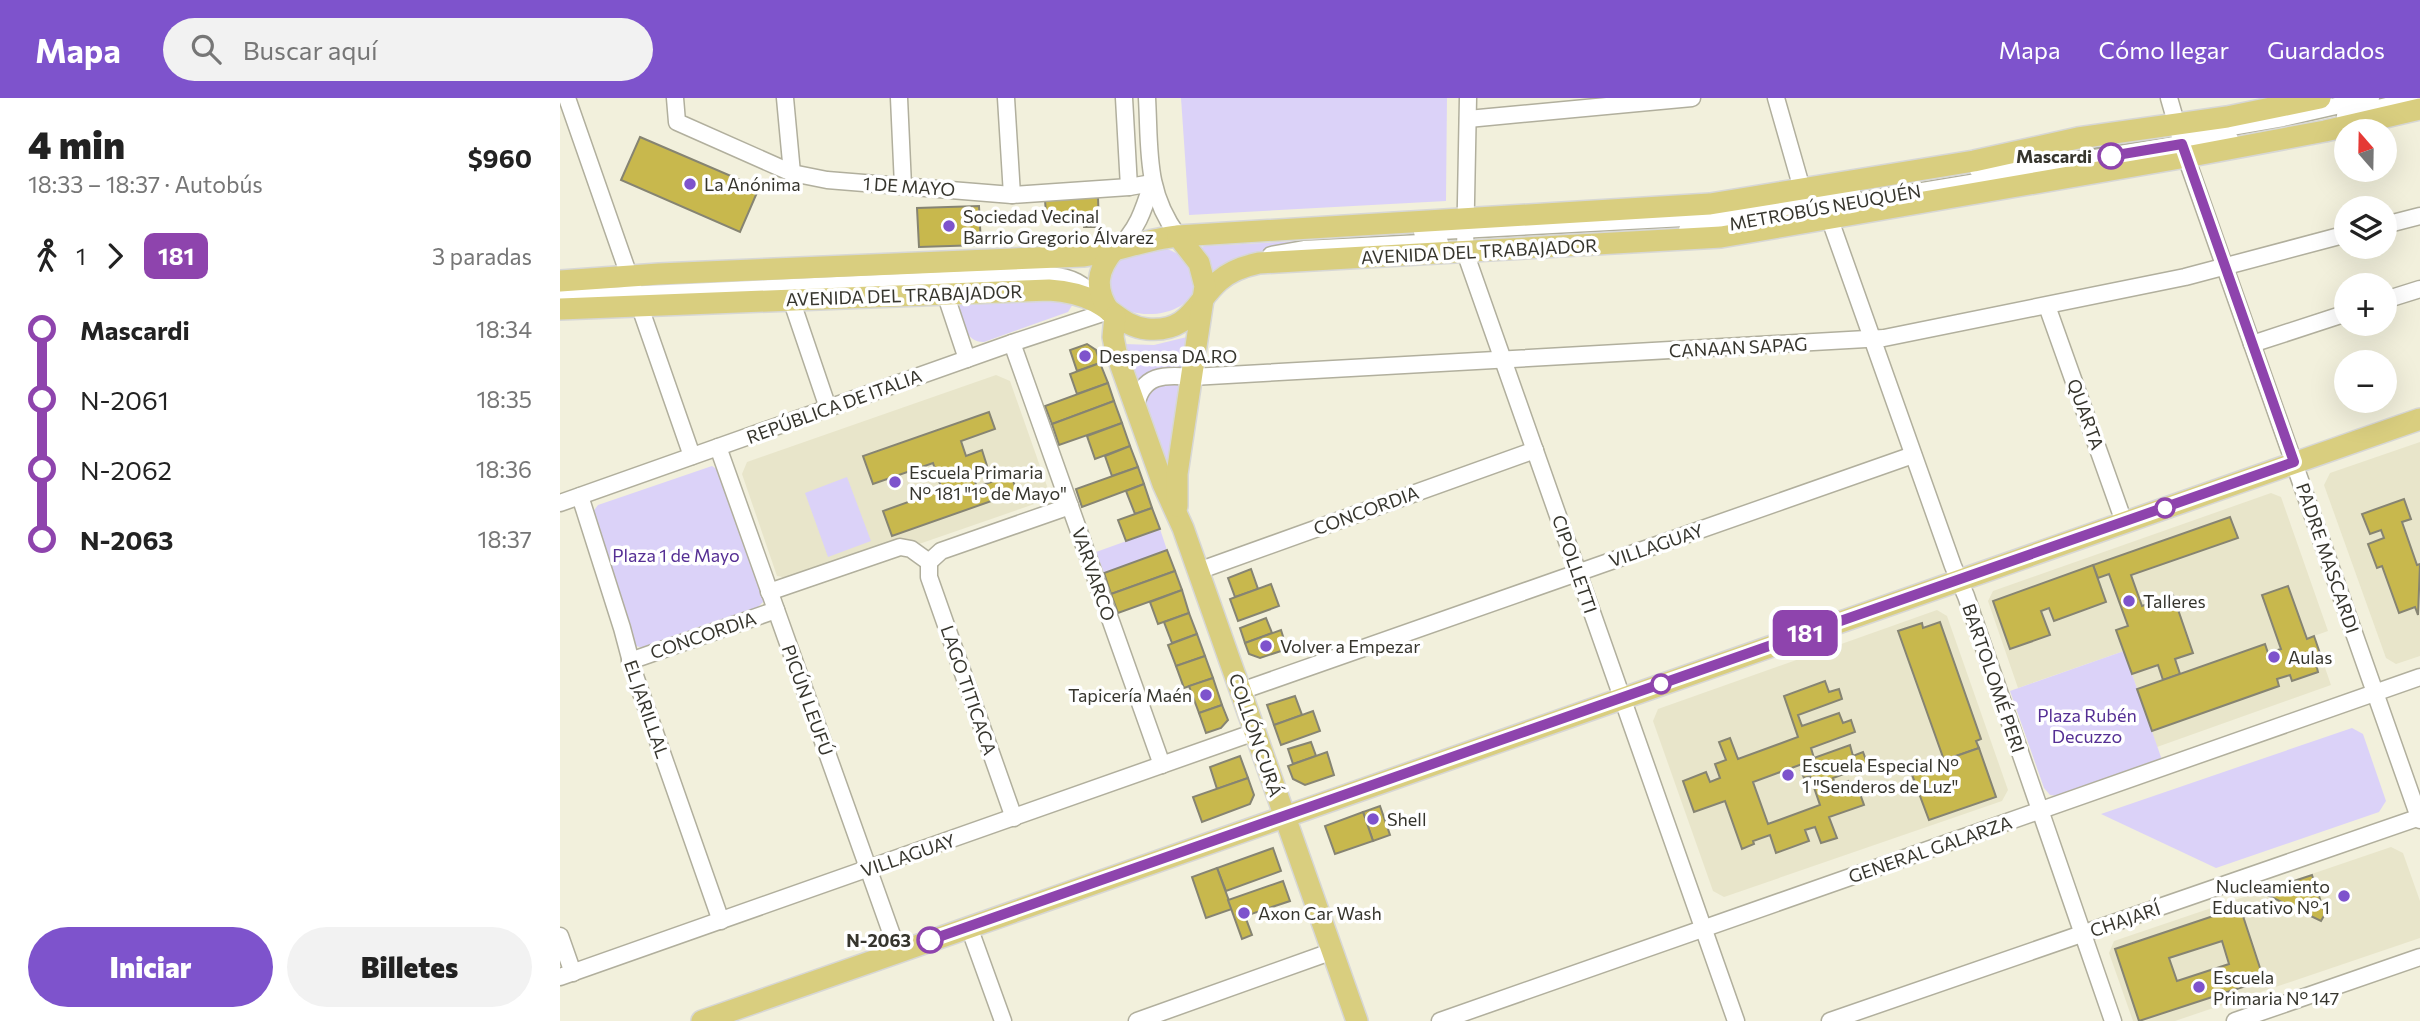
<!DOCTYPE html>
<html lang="es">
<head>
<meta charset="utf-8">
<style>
  body { margin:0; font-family:Commissioner,sans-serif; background:#f2f2f2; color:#222; height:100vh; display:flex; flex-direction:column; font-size:26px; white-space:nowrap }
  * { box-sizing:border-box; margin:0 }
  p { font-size:23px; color:#767676 }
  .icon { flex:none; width:38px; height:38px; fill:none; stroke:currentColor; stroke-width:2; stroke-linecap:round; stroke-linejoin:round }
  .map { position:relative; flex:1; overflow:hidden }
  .panel { display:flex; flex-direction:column; background:#fff; width:560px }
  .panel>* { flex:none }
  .badge { padding:0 14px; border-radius:10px; font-size:24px; line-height:46px }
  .needle { width:46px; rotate:340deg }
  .buttons { position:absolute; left:1774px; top:21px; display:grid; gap:14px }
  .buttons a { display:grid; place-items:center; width:63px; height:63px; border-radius:50%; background:#fff; box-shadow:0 7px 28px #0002; font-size:35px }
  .map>.badge { position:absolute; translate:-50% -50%; box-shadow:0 0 0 4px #fff }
  .legs { display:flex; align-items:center; gap:10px; height:77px; padding:0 28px; font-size:23px }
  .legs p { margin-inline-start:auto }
  .overview { display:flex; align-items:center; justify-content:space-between; height:119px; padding:0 28px }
  h1 { font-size:38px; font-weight:800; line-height:52px }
  .action { display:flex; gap:14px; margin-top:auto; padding:14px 28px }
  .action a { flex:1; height:80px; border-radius:42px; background:#7e53cc; color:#fff; font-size:28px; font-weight:800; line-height:80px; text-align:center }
  .action a+a { background:#f2f2f2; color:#222 }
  ul { padding:0 28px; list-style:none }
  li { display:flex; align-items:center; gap:24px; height:70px; font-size:26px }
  li i { display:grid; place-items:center; width:10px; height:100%; margin:0 9px; background:currentColor }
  li i::after { content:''; width:18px; height:18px; margin:-9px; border:5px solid; border-radius:50%; background:#fff }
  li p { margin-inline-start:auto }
  li:first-child i { background:linear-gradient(#0000 50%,currentColor 0) }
  li:last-child i { background:linear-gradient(currentColor 50%,#0000 0) }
  header { display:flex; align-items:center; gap:42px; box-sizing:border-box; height:98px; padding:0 35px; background:#7e53cc; color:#fff }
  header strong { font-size:33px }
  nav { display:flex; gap:38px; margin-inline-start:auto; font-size:24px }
  .search { width:490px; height:63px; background:#f2f2f2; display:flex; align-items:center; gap:18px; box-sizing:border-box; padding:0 24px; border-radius:38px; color:#767676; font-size:26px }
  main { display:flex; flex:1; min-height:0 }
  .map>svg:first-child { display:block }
</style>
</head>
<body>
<header>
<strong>Mapa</strong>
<div class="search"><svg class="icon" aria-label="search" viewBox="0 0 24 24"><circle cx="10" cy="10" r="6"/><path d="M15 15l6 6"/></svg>Buscar aquí</div>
<nav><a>Mapa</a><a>Cómo llegar</a><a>Guardados</a></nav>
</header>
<main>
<section class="panel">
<div class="overview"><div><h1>4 min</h1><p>18:33 – 18:37 · Autobús</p></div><b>$960</b></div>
<div class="legs"><svg class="icon" aria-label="walk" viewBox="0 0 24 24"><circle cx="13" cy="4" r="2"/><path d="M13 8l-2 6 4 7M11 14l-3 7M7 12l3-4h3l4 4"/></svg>1<svg class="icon" aria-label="forward" viewBox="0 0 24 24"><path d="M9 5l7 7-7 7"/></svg><b class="badge" style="background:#8e44ad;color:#fff">181</b><p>3 paradas</p></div>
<ul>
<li><i style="color:#8e44ad"></i><b>Mascardi</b><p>18:34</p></li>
<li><i style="color:#8e44ad"></i><span>N-2061</span><p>18:35</p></li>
<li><i style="color:#8e44ad"></i><span>N-2062</span><p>18:36</p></li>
<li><i style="color:#8e44ad"></i><b>N-2063</b><p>18:37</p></li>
</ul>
<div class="action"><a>Iniciar</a><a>Billetes</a></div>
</section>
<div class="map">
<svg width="1860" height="923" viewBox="0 0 1860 923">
  <rect width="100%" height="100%" fill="#f2f0dc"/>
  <g fill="#e8e5ca">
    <path d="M436 277 450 283 488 391 483 403 359 446 341 443 233 481 217 478 182 376 187 364Z"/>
    <path d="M1860 344V558L1836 566 1826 560 1764 387 1770 375Z"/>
    <path d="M1711 395 1721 399 1768 533 1754 538 1771 587 1597 649 1564 553 1458 590 1428 503 1433 493Z"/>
    <path d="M1377 512 1387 518 1448 692 1442 703 1164 799 1153 793 1093 623 1098 611Z"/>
    <path d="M1831 749 1843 755 1860 803V840L1615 923H1573L1549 855 1554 843Z"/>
  </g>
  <g fill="#dbd2f8">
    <path d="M621 0H887L886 103 629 117Z"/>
    <path d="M889 135 891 139 888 142 725 150 653 177 640 151 644 148Z"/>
    <path d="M600 149C613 152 624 158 631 170 653 212 580 230 554 204 550 199 548 190 547 183L559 162 565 157Z"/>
    <path d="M499 197 513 206 508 214 424 244C406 245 398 221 400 206Z"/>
    <path d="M627 239 629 241 626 270 577 288 564 246 594 247Z"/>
    <path d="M608 282 621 286 610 385 583 307 585 293Z"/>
    <path d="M152 368 158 372 203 497V504L196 511 85 550 75 548 32 415 38 407Z"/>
    <path d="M287 379 311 443 268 459 245 395Z"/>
    <path d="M600 431 607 452 544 475 536 454Z"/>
    <path d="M1564 553 1602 662 1497 698 1490 697 1484 690 1450 593Z"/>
    <path d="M1792 630 1803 636 1826 703 1819 714 1656 770 1541 716Z"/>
  </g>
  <g fill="#c8b84d" stroke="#868472" stroke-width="2" fill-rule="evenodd">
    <path d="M1557 38 1558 46 1507 55 1506 46Z"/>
    <path d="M80 39 199 90 180 134 61 82Z"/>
    <path d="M538 99 539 129H524L523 114 486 116 485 102Z"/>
    <path d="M419 108 421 147 359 149 357 110Z"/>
    <path d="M527 246 536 252 540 265 517 273 510 252Z"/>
    <path d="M540 265 548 285 517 296 510 276Z"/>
    <path d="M548 285 554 303 492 326 485 308Z"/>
    <path d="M554 303 562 325 499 347 492 326Z"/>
    <path d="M429 314 435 331 401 343 406 358 422 352 428 371 412 376 417 389 451 377 457 394 332 438 323 413 382 392 373 365 313 386 303 358Z"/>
    <path d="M562 325 570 348 535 361 527 338Z"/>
    <path d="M570 348 578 369 552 378 545 358Z"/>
    <path d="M578 369 584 386 522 409 516 391Z"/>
    <path d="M584 386 592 410 575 416 566 393Z"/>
    <path d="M1844 401 1851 421 1842 424 1857 467 1860 466 1858 517 1855 509 1839 515 1822 468 1817 470 1808 446 1824 440 1821 432 1810 436 1802 416Z"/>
    <path d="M592 410 600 431 566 443 558 422Z"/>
    <path d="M1670 419 1678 440 1571 477 1582 508 1613 497 1633 555 1615 561 1620 576 1603 582 1598 567 1572 576 1556 532 1568 528 1549 476 1538 480 1533 467Z"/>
    <path d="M607 452 615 473 551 496 544 475Z"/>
    <path d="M1533 467 1546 504 1494 523 1489 510 1481 513 1490 537 1450 551 1433 503Z"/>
    <path d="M691 471 698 491 675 499 668 480Z"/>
    <path d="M615 473 622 492 558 515 551 496Z"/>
    <path d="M711 486 719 508 678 523 670 501Z"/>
    <path d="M1728 488 1747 541 1754 538 1763 564 1756 566 1758 574 1732 583 1730 577 1717 581 1719 588 1592 633 1577 591 1705 546 1708 555 1721 551 1702 497Z"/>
    <path d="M622 492 629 515 598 526 590 504Z"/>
    <path d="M629 515 637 536 612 545 604 524Z"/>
    <path d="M706 520 712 535 685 545 680 530Z"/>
    <path d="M1380 524 1421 641 1416 643 1419 650 1384 662 1338 533 1362 525 1363 530Z"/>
    <path d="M721 532 727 551 700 560 689 556 685 545Z"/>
    <path d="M637 536 645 558 616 568 608 547Z"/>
    <path d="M645 558 653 580 624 590 616 568Z"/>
    <path d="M653 580 662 607 639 615 629 588Z"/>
    <path d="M1265 583 1269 594 1279 591 1282 601 1238 617 1242 628 1279 615 1283 625 1291 622 1295 634 1251 650 1254 660 1290 647 1293 658 1303 654 1308 667 1273 680 1276 688 1288 683 1292 695 1299 693 1304 707 1269 719 1277 740 1261 745 1255 729 1245 732 1249 743 1216 755 1210 737 1193 743 1194 746 1182 751 1165 703 1134 714 1123 683 1146 674 1150 684 1160 680 1155 666 1166 662 1159 644 1170 640 1178 661 1238 639 1224 598ZM1245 665 1247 671 1241 673 1244 680 1250 678 1260 707 1208 726 1193 684Z"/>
    <path d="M735 598 742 617 714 627 707 607Z"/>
    <path d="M662 607 668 622 661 630 646 635 639 615Z"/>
    <path d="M753 613 760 633 721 647 714 627Z"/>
    <path d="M751 644 756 658 733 666 728 651Z"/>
    <path d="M1419 650 1436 699 1369 722 1351 674Z"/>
    <path d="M767 654 774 677 745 687 733 681 728 668Z"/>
    <path d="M680 658 688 680 657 691 650 669Z"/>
    <path d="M688 680 694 697 690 706 642 724 633 699Z"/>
    <path d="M820 708 830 737 813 743 803 714Z"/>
    <path d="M803 714 813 743 775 756 765 728Z"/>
    <path d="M713 750 721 773 666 793 657 770Z"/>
    <path d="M657 770 672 811 646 820 632 779Z"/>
    <path d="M1752 777 1765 816 1761 823 1701 794Z"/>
    <path d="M723 783 730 803 685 818 692 837 682 841 668 802Z"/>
    <path d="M1680 809 1704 882 1579 923 1555 851ZM1662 843 1669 866 1617 883 1609 860Z"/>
  </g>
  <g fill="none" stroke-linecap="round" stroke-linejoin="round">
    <defs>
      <g id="minor">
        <path d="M7 0 132 358"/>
        <path d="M115 0 117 24 232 75 267 82 452 97 569 89 592 85"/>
        <path d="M225 0 232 75"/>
        <path d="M339 0 343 88"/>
        <path d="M446 0 452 97"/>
        <path d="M564 0 569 89"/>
        <path d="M587 0C590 53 585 93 618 138"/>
        <path d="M908 0 905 154 1176 923"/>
        <path d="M1216 0 1242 91"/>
        <path d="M1609 0 1626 59 1860 722"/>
        <path d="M1785 18 1860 0"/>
        <path d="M908 21 1132 0"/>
        <path d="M1625 37 1723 20 1811 0"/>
        <path d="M1418 72 1492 59"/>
        <path d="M1269 119 1393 468 1406 498 1553 923"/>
        <path d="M1825 127 1860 118"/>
        <path d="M1127 132 1459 77 1504 65 1622 46 1670 41"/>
        <path d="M862 134 1125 120 1292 93"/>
        <path d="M555 152C577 134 584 111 592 85"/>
        <path d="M711 157 744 151 880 144"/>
        <path d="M385 195 407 261"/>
        <path d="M0 200 489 177C511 179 525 185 537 203"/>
        <path d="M231 201 268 310"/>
        <path d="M1825 202 1860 191"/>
        <path d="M1487 208 1564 424"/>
        <path d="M452 245 602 667"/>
        <path d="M1692 246 1787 215"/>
        <path d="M576 309C581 276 605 276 632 279L1324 240 1625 179 1787 136"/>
        <path d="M158 349 338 854"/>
        <path d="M20 398 62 530 74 575 161 823"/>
        <path d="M0 405 452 245 549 213"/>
        <path d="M369 464V479L454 720"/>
        <path d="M369 464 381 453 510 408"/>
        <path d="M638 473 975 352"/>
        <path d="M209 494 340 449 351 451 369 464"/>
        <path d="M70 563 216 512"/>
        <path d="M681 593 1353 357"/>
        <path d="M409 829 443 923"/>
        <path d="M0 838 13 875"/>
        <path d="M0 879 695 634"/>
        <path d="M577 923 773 853"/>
        <path d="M880 923 1860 579"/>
        <path d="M1270 923 1860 719"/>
        <path d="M1675 923 1860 859"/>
      </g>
      <g id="major">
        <path d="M0 183 99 176 523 158C556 154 586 141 618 138L1150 106 1414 63 1518 40 1667 19 1760 0"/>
        <path d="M0 211 489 192C505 193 521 196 536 204 554 213 565 229 587 231 630 235 635 204 659 183 670 173 685 168 699 165L1161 139 1626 59 1765 33 1860 11"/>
        <path d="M549 213C534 190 537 172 554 152"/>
        <path d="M555 218 553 239 556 254 603 386 623 430 797 923"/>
        <path d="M617 408V376L645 188 639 165 618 138"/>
        <path d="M142 923 1860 321"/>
      </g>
    </defs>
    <use href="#minor" stroke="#b1af9d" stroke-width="19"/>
    <use href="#major" stroke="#d7d7d5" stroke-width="24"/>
    <use href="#minor" stroke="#fff" stroke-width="16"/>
    <use href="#major" stroke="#d9ce7f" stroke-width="21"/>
  </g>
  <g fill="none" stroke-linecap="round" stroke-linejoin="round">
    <defs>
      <path id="line-1" d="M370 842 1734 364 1622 46 1551 58"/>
    </defs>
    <use href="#line-1" stroke="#fff" stroke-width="16"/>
    <use href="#line-1" stroke="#8e44ad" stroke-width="10"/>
  </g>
  <g fill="#fff" stroke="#8e44ad" stroke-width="3.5">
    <circle cx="1551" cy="58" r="12"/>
    <circle cx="1605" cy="410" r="9"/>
    <circle cx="1101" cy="586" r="9"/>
    <circle cx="370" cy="842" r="12"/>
  </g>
  <g fill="#7e53cc" stroke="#fff" stroke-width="2.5">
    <circle cx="130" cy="86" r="7"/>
    <circle cx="389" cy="128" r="7"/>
    <circle cx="525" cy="258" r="7"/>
    <circle cx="335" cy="384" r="7"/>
    <circle cx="1569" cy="503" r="7"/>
    <circle cx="706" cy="548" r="7"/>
    <circle cx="1714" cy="559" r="7"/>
    <circle cx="646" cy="597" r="7"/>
    <circle cx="1228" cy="677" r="7"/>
    <circle cx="813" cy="721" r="7"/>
    <circle cx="1784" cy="798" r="7"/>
    <circle cx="684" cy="815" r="7"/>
    <circle cx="1639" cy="889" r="7"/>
  </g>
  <g text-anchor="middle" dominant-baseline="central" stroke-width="7" stroke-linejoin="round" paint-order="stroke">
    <g font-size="18" font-weight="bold" fill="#36352d" stroke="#fff" text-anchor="end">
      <text x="1532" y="58">Mascardi</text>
      <text x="351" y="842">N-2063</text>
    </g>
    <g font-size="18" fill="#36352d" stroke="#fff" text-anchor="start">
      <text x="144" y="86">La Anónima</text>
      <text x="403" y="118">Sociedad Vecinal<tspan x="403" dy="21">Barrio Gregorio Álvarez</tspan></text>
      <text x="539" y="258">Despensa DA.RO</text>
      <text x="349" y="374">Escuela Primaria<tspan x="349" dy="21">N° 181 "1° de Mayo"</tspan></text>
      <text x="1583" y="503">Talleres</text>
      <text x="720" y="548">Volver a Empezar</text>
      <text x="1728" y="559">Aulas</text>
      <text x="632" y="597" text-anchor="end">Tapicería Maén</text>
      <text x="1242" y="667">Escuela Especial N°<tspan x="1242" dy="21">1 "Senderos de Luz"</tspan></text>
      <text x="827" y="721">Shell</text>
      <text x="1770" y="788" text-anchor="end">Nucleamiento<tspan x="1770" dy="21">Educativo N° 1</tspan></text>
      <text x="698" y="815">Axon Car Wash</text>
      <text x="1653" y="879">Escuela<tspan x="1653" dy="21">Primaria N° 147</tspan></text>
    </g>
    <g font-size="18" fill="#36352d" stroke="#fff">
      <text transform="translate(349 88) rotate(4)">1 DE MAYO</text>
      <text transform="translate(1265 109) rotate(-10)">METROBÚS NEUQUÉN</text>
      <text transform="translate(919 153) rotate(-3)">AVENIDA DEL TRABAJADOR</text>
      <text transform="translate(344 197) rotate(-2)">AVENIDA DEL TRABAJADOR</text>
      <text transform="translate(1178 249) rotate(-3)">CANAAN SAPAG</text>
      <text transform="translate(274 308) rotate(-20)">REPÚBLICA DE ITALIA</text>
      <text transform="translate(1526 316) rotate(70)">QUARTA</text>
      <text transform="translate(806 412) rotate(-20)">CONCORDIA</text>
      <text transform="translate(1096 447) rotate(-19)">VILLAGUAY</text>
      <text transform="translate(1768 460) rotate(71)">PADRE MASCARDI</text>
      <text transform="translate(1015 466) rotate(71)">CIPOLLETTI</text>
      <text transform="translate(534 476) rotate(71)">VARVARCO</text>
      <text transform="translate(143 537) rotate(-19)">CONCORDIA</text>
      <text transform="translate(1434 580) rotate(71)">BARTOLOMÉ PERI</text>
      <text transform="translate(409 592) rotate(71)">LAGO TITICACA</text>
      <text transform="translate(248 602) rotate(70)">PICÚN LEUFÚ</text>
      <text transform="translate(87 611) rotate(71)">EL JARILLAL</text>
      <text transform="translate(696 637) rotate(71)">COLLÓN CURÁ</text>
      <text transform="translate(1370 751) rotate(-19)">GENERAL GALARZA</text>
      <text transform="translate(348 757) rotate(-19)">VILLAGUAY</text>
      <text transform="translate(1565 821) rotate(-19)">CHAJARÍ</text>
    </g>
    <g font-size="18" fill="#552f94" stroke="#fff">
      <text x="116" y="457">Plaza 1 de Mayo</text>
      <text x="1527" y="617">Plaza Rubén<tspan x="1527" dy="21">Decuzzo</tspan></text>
    </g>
  </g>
</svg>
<div class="buttons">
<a><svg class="needle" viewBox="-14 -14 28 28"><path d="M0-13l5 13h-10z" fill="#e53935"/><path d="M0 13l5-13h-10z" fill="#767676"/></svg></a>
<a><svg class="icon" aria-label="layers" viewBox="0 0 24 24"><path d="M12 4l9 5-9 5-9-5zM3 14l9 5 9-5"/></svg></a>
<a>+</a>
<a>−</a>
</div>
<b class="badge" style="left:1245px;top:535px;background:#8e44ad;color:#fff">181</b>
</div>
</main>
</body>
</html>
